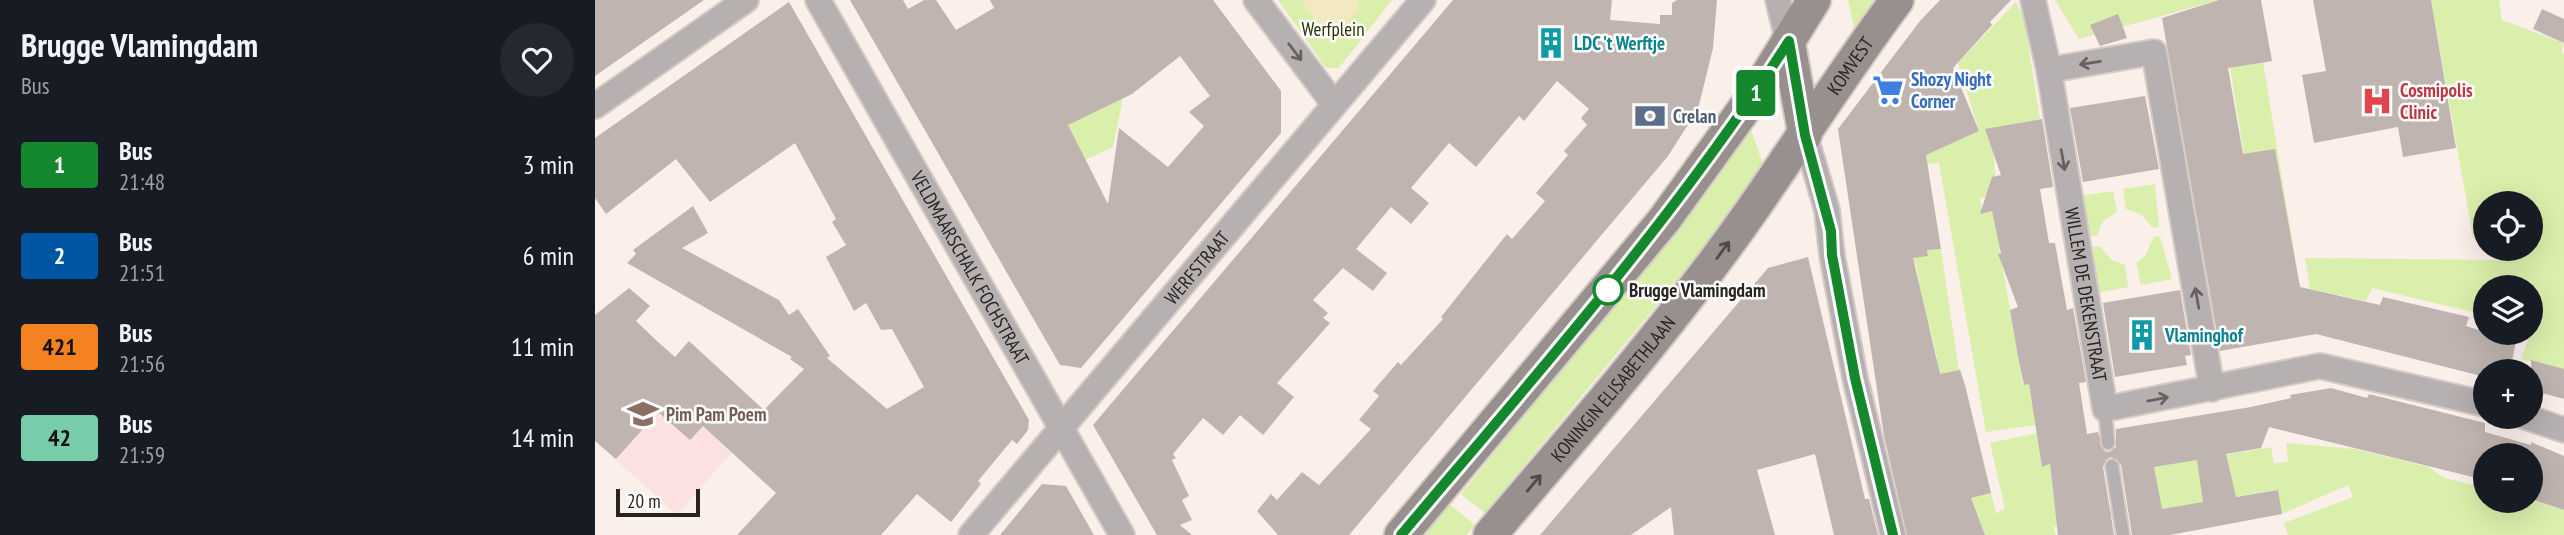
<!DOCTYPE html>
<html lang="en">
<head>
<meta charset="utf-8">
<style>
  body { margin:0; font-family:"PT Sans Narrow",sans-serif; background:#242831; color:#f1f3f6; height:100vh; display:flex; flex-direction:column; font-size:26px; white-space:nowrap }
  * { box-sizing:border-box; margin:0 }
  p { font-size:23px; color:#9ea1a6 }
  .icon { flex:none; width:38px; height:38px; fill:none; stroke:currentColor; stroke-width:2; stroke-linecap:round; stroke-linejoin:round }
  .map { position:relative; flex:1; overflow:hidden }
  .side { display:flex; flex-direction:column; background:#171b24; width:595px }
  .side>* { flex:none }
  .badge { padding:0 14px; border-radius:5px; font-size:24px; line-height:46px }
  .controls { position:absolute; left:1878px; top:191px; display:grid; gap:14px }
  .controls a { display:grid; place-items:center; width:70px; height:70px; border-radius:50%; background:#171b24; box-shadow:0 7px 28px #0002; font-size:35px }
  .scale { position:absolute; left:21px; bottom:18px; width:84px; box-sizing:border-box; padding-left:7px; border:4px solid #272321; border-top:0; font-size:19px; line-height:24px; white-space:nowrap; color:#272321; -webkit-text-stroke:5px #fff; paint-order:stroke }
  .map>.badge { position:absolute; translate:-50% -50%; box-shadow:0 0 0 4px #fff }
  .round { display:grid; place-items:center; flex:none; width:74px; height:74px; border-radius:37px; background:#242831 }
  .overview { display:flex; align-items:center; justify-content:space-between; height:119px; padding:0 21px }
  h1 { font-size:33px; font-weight:700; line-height:52px }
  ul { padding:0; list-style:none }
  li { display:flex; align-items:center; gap:21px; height:91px; padding:0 21px }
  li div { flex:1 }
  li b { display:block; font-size:26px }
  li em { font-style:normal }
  li .badge { min-width:77px; font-weight:700; text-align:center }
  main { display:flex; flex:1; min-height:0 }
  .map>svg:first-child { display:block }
</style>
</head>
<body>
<main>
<section class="side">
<div class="overview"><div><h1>Brugge Vlamingdam</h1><p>Bus</p></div><a class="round"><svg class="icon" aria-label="heart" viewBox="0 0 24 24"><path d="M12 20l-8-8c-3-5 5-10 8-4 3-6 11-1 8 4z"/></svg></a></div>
<ul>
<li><span class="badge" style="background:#15882e;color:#fff">1</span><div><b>Bus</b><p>21:48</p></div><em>3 min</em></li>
<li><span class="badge" style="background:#0056a4;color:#fff">2</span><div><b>Bus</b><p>21:51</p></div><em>6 min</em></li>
<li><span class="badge" style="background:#f58220;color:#111">421</span><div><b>Bus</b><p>21:56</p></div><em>11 min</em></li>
<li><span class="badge" style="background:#7ca;color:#111">42</span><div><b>Bus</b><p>21:59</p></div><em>14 min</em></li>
</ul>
</section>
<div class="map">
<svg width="1969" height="535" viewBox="0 0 1969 535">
  <rect width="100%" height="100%" fill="#fbefea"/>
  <path fill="#fce1e1" d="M0 326 137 452 82 515 0 441Z"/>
  <g fill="#dbefac">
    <path d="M683 0H797L744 68H731Z"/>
    <path d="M1253 0H1280L1259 28Z"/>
    <path d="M1460 0H1624L1484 39Z"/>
    <path d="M1836 0H1904L1907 20 1969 43 1966 52 1969 54V369L1926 359 1936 332V287H1890V315L1777 288 1771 301 1715 289 1710 258 1907 260 1909 249 1936 248V203H1890V240L1878 238Z"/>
    <path d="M1421 2 1429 18 1445 119 1396 129 1402 191 1385 199 1388 213 1398 211 1428 385 1434 384 1439 414 1448 424 1391 432 1344 163 1332 164 1331 155 1384 131 1363 63Z"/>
    <path d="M1668 62 1706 294 1672 300 1635 67Z"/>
    <path d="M528 98 518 147 490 160 472 124Z"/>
    <path d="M1155 127 1168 164 1104 254 890 513 866 494 1079 229Z"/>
    <path d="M1560 184 1564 227 1558 228 1547 215 1531 209 1528 189Z"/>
    <path d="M1518 191 1522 212 1508 221 1502 236 1496 237 1485 196Z"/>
    <path d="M1565 236 1577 279 1546 285 1541 263 1550 256 1559 237Z"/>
    <path d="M1504 246 1517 260 1530 265 1533 287 1501 293 1498 247Z"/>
    <path d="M1346 249 1363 365 1388 461 1328 361 1342 358 1335 327 1323 329 1329 312 1321 264H1317L1316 258 1333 256 1332 250Z"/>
    <path d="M1443 433 1447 466 1455 464 1458 495 1508 486 1518 517 1458 527 1461 535H1390L1376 498 1396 493 1401 513 1410 509 1395 443Z"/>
    <path d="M1691 443 1760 449 1834 467 1849 478 1890 488V500H1936L1969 510V535H1693L1689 523 1758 497 1753 485 1687 514 1682 490 1566 509 1559 467 1676 447 1679 464 1693 461Z"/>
    <path d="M854 504 880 525 871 535H828Z"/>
  </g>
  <path fill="#f2e9c3" d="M706 0H762L764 8 748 28 736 34 728 30Z"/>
  <g fill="#bfb4af" fill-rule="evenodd">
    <path d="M0 0H109L0 76Z"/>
    <path d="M255 0H308L313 9 329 0H341L361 30 399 8 395 0H618L686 91V133L486 368 465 365ZM585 56 615 96 594 112 609 126 573 167 524 128 513 204 473 125 537 94Z"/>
    <path d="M858 0H1017L1015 20 1065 24V15H1077V3L1082 0H1122L1118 48 1103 109 1073 156 754 535H683L662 511 676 494 682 500 707 472 724 485 776 429 764 420 784 396 778 391 803 362 806 365 848 319 846 317 912 234 917 239 950 201 941 193 973 155 969 151 992 125 986 118 994 109 962 81 929 121 924 116 881 167 854 143 816 188 834 203 816 224 796 207 761 249 792 273 778 291 748 268 718 300 733 313 728 318 735 323 682 383 699 397 668 435 645 415 628 435 608 418 578 454 581 458 577 460 594 496 587 500 597 520 585 525 597 535H562L498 425Z"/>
    <path d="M1345 0H1416L1395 22 1397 25 1358 68 1384 131 1331 155 1346 249 1332 250 1333 256 1318 258 1345 374 1365 370 1370 385 1396 493 1376 498 1390 535H1312L1289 436 1243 129 1325 21Z"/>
    <path d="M1624 0H1666L1677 61 1633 68 1648 154 1680 149 1705 287 1785 305 1788 297 1874 317 1871 326 1890 332H1916L1914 339 1921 341 1915 371H1890V377L1721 334 1625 351 1567 18Z"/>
    <path d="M1718 0H1836L1861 148 1808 157 1803 127 1719 143 1707 75 1731 71Z"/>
    <path d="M194 2 434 420 433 430 422 444 417 440 383 481 386 484 356 522 322 494 286 535H142L181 493 108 426 95 440 63 412 21 459 0 441V315L34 288 55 306 41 321 63 342 80 357 94 341 169 410 209 369 195 359 197 357 32 263 41 254 38 250 98 206 113 233 87 248 184 300 194 315 203 309 235 356 232 358 292 409 329 387 297 329 286 330 271 303 259 311 231 257 251 245 237 222 241 219 200 143 115 202 81 159 11 214 0 198V138Z"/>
    <path d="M1947 9 1969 19V43L1938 29Z"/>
    <path d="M1523 14 1532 38 1505 46 1495 25Z"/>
    <path d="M1550 96 1564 169 1488 182 1475 108Z"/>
    <path d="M1447 119 1458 187 1445 189 1454 243H1460L1472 310 1478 308 1491 382 1484 383 1492 434 1503 432 1509 451 1514 452 1521 447V429L1656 407 1696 398 1695 395 1736 388 1772 398 1774 394 1890 423V432L1936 445V442L1969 456V510L1936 499V455H1890V480L1674 427 1666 448 1631 454 1641 497 1683 490 1687 514 1575 535H1537L1526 465 1516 457 1511 460 1508 467 1519 535H1463L1455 464 1447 467 1434 384 1429 385 1423 357 1415 310 1423 307 1403 254H1406L1397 211 1385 214 1397 177 1406 175 1390 129ZM1602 460 1608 502 1567 509 1559 467Z"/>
    <path d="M1213 257 1270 499H1274L1283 535H1239L1220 454 1162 470 1180 535H1079L1076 507 1036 535H945L1173 268Z"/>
    <path d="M1585 290 1596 355 1590 356 1592 365 1520 377 1508 303Z"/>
    <path d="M1936 360 1969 369V399L1936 390Z"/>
    <path d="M447 484 471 486 499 535H405Z"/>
  </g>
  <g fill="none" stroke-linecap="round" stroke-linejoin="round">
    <defs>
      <g id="lane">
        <path d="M1510 409 1513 443"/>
        <path d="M1517 466 1528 535"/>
      </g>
      <g id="street">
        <path id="s1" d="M223 0 527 535"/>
        <path d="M661 0 739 104"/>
        <path d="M1183 0 1193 41"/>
        <path d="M1438 0 1454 70"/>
        <path d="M0 106 151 0"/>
        <path d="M1210 135 1232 210 1237 255 1260 378 1298 535"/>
        <path id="s2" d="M1617 389 1559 52 1454 70 1510 409 1725 366 1890 404"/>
        <path d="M1928 416 1969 430"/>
        <path id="s3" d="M376 535 828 0"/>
      </g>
      <g id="secondary">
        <path d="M1193 41 1210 135"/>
        <path d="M806 535 1069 220 1163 90 1219 0"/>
        <path id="s4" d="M895 535C965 452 1038 369 1104 282 1175 191 1233 92 1302 0"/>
      </g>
    </defs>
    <use href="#lane" stroke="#d5cac6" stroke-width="16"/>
    <use href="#street" stroke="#d5cac6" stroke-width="28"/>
    <use href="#secondary" stroke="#d5cac6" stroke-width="37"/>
    <use href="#lane" stroke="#b6b0b0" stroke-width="12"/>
    <use href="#street" stroke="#b6b0b0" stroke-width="24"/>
    <use href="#secondary" stroke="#98908f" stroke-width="33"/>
  </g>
  <defs><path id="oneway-shaft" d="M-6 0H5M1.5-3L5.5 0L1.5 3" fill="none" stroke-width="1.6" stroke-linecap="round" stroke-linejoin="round" transform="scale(1.75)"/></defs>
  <g stroke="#676261">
    <use href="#oneway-shaft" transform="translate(700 52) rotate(53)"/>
    <use href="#oneway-shaft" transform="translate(1495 63) rotate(171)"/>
    <use href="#oneway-shaft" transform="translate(1468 160) rotate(80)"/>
    <use href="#oneway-shaft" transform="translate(1602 298) rotate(-100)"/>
    <use href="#oneway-shaft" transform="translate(1563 399) rotate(-11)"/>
  </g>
  <g stroke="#4f4948">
    <use href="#oneway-shaft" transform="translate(1128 250) rotate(-54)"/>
    <use href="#oneway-shaft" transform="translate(939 483) rotate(-50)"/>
  </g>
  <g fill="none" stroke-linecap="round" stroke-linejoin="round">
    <defs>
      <path id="line" d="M806 535C941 375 1080 218 1194 41L1210 135 1236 231 1237 255 1260 378 1298 535"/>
    </defs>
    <use href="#line" stroke="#fff" stroke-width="16"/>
    <use href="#line" stroke="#15882e" stroke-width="10"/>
  </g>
  <defs>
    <symbol id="building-bare" viewBox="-9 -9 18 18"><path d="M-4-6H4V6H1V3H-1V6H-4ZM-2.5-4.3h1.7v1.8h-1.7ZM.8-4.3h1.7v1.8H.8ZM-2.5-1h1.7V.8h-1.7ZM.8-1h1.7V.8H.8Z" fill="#0f9aa8" stroke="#fff" stroke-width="2.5" paint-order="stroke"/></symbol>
    <symbol id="supermarket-bare" viewBox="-9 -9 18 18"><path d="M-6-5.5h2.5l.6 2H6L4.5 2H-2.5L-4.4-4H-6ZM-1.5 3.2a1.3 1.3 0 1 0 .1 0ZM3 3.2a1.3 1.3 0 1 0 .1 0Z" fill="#3f7fe0" stroke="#fff" stroke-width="2.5" paint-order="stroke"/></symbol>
    <symbol id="hospital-bare" viewBox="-9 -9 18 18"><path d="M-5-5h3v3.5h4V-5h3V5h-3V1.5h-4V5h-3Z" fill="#e0444e" stroke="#fff" stroke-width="2.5" paint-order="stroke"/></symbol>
    <symbol id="bank-bare" viewBox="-9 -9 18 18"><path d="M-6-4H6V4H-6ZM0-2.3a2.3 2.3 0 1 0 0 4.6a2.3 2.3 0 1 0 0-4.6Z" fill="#5c6f8a" stroke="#fff" stroke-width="2.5" paint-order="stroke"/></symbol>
    <symbol id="school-bare" viewBox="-9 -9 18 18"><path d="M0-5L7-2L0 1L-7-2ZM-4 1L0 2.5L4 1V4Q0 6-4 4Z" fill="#8d6e63" stroke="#fff" stroke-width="2.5" paint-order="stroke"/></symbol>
  </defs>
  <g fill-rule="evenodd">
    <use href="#building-bare" x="934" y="21" width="44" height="44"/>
    <use href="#supermarket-bare" x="1271" y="68" width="44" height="44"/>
    <use href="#hospital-bare" x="1760" y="79" width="44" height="44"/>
    <use href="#bank-bare" x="1033" y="94" width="44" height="44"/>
    <use href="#building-bare" x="1525" y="313" width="44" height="44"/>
    <use href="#school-bare" x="26" y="392" width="44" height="44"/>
  </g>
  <circle fill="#fff" stroke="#15882e" stroke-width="3.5" cx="1013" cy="290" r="14"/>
  <g text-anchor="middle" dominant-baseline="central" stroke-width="5" stroke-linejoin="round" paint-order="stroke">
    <g font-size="19" fill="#293400" stroke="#fff">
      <text x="738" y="29">Werfplein</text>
    </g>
    <g font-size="19" font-weight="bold" fill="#0d838f" stroke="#fff" text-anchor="start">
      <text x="979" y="43">LDC 't Werftje</text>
      <text x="1570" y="335">Vlaminghof</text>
    </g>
    <g font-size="19" fill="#272321" stroke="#fff">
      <text stroke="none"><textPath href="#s4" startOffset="592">KOMVEST</textPath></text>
      <text stroke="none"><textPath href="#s1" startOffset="308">VELDMAARSCHALK FOCHSTRAAT</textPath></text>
      <text stroke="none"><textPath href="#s3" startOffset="350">WERFSTRAAT</textPath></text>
      <text stroke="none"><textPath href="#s2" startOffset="676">WILLEM DE DEKENSTRAAT</textPath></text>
      <text stroke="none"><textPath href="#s4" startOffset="191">KONINGIN ELISABETHLAAN</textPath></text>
    </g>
    <g font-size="19" font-weight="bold" fill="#366cbe" stroke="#fff" text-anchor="start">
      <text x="1316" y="79">Shozy Night<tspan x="1316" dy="22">Corner</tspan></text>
    </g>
    <g font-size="19" font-weight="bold" fill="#be3a42" stroke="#fff" text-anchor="start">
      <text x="1805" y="90">Cosmipolis<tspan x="1805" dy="22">Clinic</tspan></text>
    </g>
    <g font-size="19" font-weight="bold" fill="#4e5e75" stroke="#fff" text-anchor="start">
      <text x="1078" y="116">Crelan</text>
    </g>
    <g font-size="19" font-weight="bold" fill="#272321" stroke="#fff" text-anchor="start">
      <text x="1034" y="290">Brugge Vlamingdam</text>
    </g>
    <g font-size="19" font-weight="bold" fill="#785e54" stroke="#fff" text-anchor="start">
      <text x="71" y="414">Pim Pam Poem</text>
    </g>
  </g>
</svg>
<div class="controls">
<a><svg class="icon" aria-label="locate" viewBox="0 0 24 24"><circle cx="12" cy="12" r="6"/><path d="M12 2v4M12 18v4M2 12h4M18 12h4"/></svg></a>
<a><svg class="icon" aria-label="layers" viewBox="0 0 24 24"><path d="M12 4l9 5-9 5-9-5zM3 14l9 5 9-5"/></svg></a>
<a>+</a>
<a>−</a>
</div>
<div class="scale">20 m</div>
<b class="badge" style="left:1161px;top:93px;background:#15882e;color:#fff">1</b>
</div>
</main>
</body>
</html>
